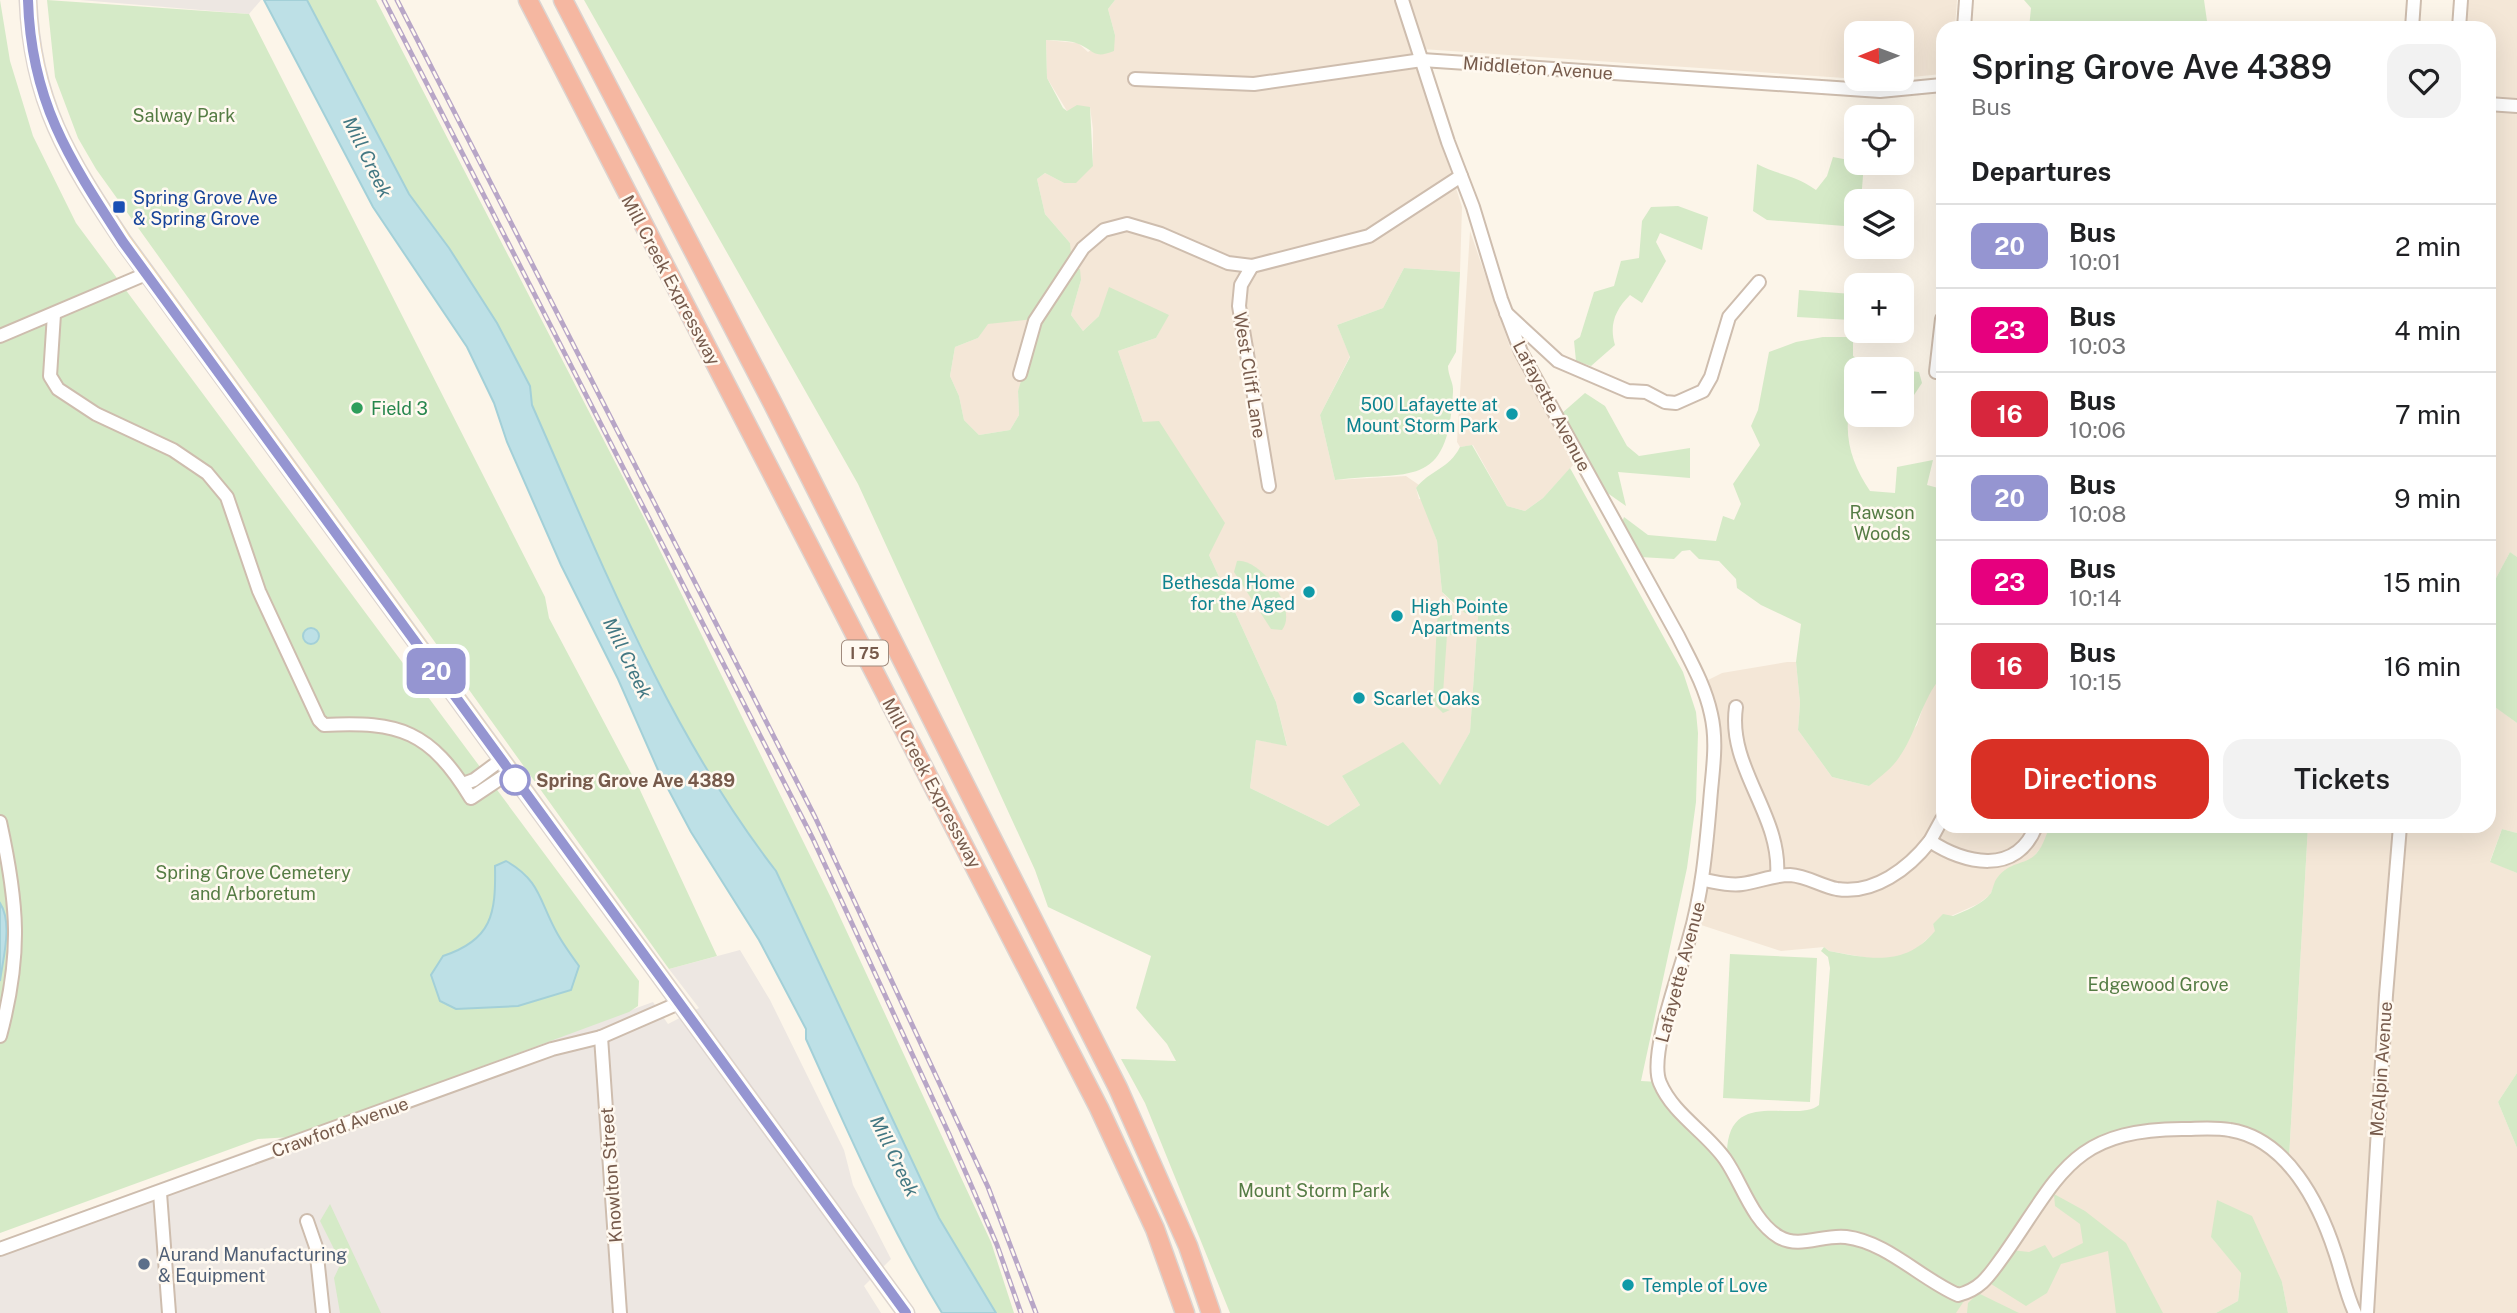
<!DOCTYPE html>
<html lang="en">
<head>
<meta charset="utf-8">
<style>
  body { margin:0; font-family:"Public Sans",sans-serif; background:#f2f2f2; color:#202124; height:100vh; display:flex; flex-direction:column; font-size:26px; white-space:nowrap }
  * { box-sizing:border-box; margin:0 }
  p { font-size:23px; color:#757577 }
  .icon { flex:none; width:38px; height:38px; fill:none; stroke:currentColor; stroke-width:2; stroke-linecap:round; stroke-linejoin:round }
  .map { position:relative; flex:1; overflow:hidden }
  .side { position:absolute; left:1936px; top:21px; width:560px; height:812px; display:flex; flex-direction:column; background:#fff; border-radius:21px; box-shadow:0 7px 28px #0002 }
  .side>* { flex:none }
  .badge { padding:0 14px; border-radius:10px; font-size:24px; line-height:46px }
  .needle { width:46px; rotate:269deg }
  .tools { position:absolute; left:1844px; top:21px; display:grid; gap:14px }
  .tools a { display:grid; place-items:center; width:70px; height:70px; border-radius:14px; background:#fff; box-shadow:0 7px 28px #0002; font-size:35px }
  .map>.badge { position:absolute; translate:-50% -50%; box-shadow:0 0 0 4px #fff }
  h2 { padding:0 35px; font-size:26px; line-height:63px }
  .round { display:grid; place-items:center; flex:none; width:74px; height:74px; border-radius:21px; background:#f2f2f2 }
  .summary { display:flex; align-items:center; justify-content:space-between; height:119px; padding:0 35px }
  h1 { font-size:33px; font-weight:600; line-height:52px }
  .action { display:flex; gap:14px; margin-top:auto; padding:14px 35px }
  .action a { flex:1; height:80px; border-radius:21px; background:#d93025; color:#fff; font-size:28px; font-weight:600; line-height:80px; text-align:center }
  .action a+a { background:#f2f2f2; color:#202124 }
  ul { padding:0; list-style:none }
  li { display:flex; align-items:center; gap:21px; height:84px; padding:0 35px; border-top:2px solid #e0e0e0 }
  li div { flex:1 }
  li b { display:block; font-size:26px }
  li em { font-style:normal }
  li .badge { min-width:77px; font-weight:700; text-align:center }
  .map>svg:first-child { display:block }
</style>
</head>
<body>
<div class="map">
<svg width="2517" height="1313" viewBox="0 0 2517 1313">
  <rect width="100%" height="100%" fill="#fcf5e9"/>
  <g fill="#f4e7d7">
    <path d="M1115 0H1397L1462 207 1460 272 1404 268 1383 308 1337 325 1350 356 1320 415 1335 480 1406 476 1419 485 1416 488 1419 499H1422L1437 541 1442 592 1457 608 1478 616 1470 732 1440 786 1342 776 1360 805 1328 826 1250 788 1256 740 1287 745 1276 702 1209 555 1143 422 1118 351 1156 338 1168 315 1099 316 1083 331 1071 315 1081 280 1018 391 1019 415 1010 430 979 435 964 420 959 396 950 376 955 347 978 338 987 324 1003 321 1070 243 1045 214 1037 179 1045 173 1064 183 1093 165V129L1090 107 1067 111 1047 78 1046 40 1078 43 1088 52 1115 35 1108 9Z"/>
    <path d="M1406 0H1957L1955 28H1942V74L1902 78V33H1857V79H1897L1874 80 1422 49Z"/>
    <path d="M2461 0H2517V557L2510 552 2489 591 2488 28H2459Z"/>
    <path d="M1470 231 1510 347 1574 464 1543 498 1525 511 1507 506 1473 445 1460 447 1457 442Z"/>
    <path d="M1787 662H1796L1800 703 1798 730 1832 777 1869 786 1917 725 1928 692 1942 676V826H2049L2044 844 2030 861 1998 877 1990 895 1978 904 1933 924 1936 931 1912 953 1880 960 1829 951 1824 947 1781 951 1698 924 1706 895 1721 748 1704 682 1722 673Z"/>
    <path d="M2489 702 2517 723V833L2502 829 2490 861 2517 873V1073L2498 1102 2517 1148V1313H2288L2282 1282 2211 1237 2241 1272 2238 1301 2216 1313H1952L2070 1156 2094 1139 2149 1124 2221 1122 2241 1126 2265 1137 2289 1158 2308 826H2488Z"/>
  </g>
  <g fill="#ede7e2">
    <path d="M80 0H261L249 14Z"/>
    <path d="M740 950 770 1000 844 1150 853 1185 891 1259 864 1286 881 1313H0V1241L653 1002 668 1024 699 1008 669 969Z"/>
  </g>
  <g fill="#d5eac7">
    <path d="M0 0 10 61 33 136 76 223 639 981 638 1006 629 1012 291 1137 258 1139 0 1233Z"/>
    <path d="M47 0 249 14 545 597 549 618 640 790 717 956 669 969 96 169 78 138 55 77Z"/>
    <path d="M307 0H376L643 516 833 902 991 1242 1014 1313H996L939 1218 776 871C670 734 601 563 532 405L530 386 449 248 409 194Z"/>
    <path d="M584 0H1115L1108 9 1115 35 1114 51C1092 60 1094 49 1076 43 1068 40 1055 41 1046 40L1047 78 1063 108 1067 111 1077 105 1090 107 1093 166 1076 183H1064L1045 173 1037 179 1045 214 1070 243 1071 254 1034 319 988 324 978 338 955 347 950 376 959 396 964 420 979 435 1010 430 1019 415 1018 391 1037 328 1075 268 1080 269 1081 280 1071 315 1083 331 1099 316 1109 287 1169 315 1156 338 1118 351 1143 422 1159 421 1225 523 1209 555 1276 702 1287 746 1256 740 1250 788 1328 826 1360 805 1342 776 1403 742 1440 785 1470 732 1478 616 1465 613 1442 592 1437 541 1416 488C1430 470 1449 469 1460 447L1472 445 1507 506 1525 511 1543 498 1570 468 1683 672 1696 712 1698 733 1696 802 1687 868 1641 1081 1659 1082 1720 1152 1777 1236 1848 1237 1941 1288 1970 1292 1956 1313H1230L1145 1103 1121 1059 1176 1061 1167 1044 1136 1008 1151 956 1048 907 1035 870 858 484Z"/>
    <path d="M2024 0H2204L2208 28H2029L2031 8Z"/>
    <path d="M1833 157 1864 163 1861 201H1857V227L1767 220 1753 211 1757 164C1780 176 1794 174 1816 190L1827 176Z"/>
    <path d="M1678 206 1708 217 1702 250 1660 233 1656 242 1666 261 1642 303 1630 295C1615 310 1609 325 1615 345L1591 366 1576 361 1574 341 1580 337 1594 292 1614 286 1621 261 1639 258 1642 221 1651 207Z"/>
    <path d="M1404 268 1460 272 1456 352 1448 366C1448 376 1454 383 1453 392 1448 492 1409 470 1335 480L1320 415 1350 357 1337 325 1383 308Z"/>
    <path d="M1799 290 1852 294 1851 320 1797 317Z"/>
    <path d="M1823 337H1853V356L1865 364 1900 369H1857C1857 383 1852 392 1850 407 1843 438 1853 466 1870 491L1895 493 1897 467 1933 460 1927 485 1942 489V676C1921 700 1917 733 1898 759 1891 769 1879 778 1869 786L1832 777 1798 730 1800 703 1796 662 1801 624 1761 605 1737 588 1736 579 1719 561 1699 559 1690 550 1682 551 1674 559 1640 557 1621 525 1624 517 1648 535 1716 541 1723 516 1734 520 1741 504 1733 484 1760 445 1751 426 1758 410 1769 352 1796 342Z"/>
    <path d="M1902 370 1919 372 1922 383 1914 395H1902Z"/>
    <path d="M1585 393 1605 406 1627 446 1639 456 1690 448V478L1618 472 1626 506 1606 492 1561 414Z"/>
    <path d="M2510 552 2517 557V723L2488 702 2489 591Z"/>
    <path d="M1237 561C1260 558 1299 609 1282 630L1271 629 1234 572Z"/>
    <path d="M1444 609 1452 615 1453 635H1447L1442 708 1450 710 1443 713 1433 703 1437 622 1439 611Z"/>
    <path d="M2049 826H2308L2289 1158 2265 1137 2241 1126 2221 1122 2149 1124 2094 1139 2070 1156 1976 1283 1959 1290C1939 1279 1889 1245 1869 1242 1847 1239 1795 1241 1778 1229 1754 1211 1745 1177 1727 1153 1728 1086 1795 1124 1819 1105L1830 968 1828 957 1821 951 1824 947 1829 951C1871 959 1905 967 1935 931L1933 924 1943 914 1953 916C1965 911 1983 904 1991 893 1993 888 1994 882 1997 878 2017 853 2036 875 2049 826Z"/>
    <path d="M2502 829 2517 833V873L2490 862Z"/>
    <path d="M1730 954 1817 958 1810 1102 1723 1098Z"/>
    <path d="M2517 1073V1148L2498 1102Z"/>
    <path d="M2054 1194 2085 1211 2126 1243 2163 1313H2116L2108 1251 2061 1264 2047 1293 2026 1306 1988 1282 2011 1250 2029 1252 2045 1245 2053 1258 2083 1243 2080 1224 2055 1206Z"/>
    <path d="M2217 1200 2252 1216 2282 1282 2288 1313H2216L2238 1301 2241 1273 2211 1237Z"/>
    <path d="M330 1204 381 1313H340L334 1278 341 1263 320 1221Z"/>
    <path d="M1978 1293 2019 1313H1967L1968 1303Z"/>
  </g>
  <g fill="#bde0e6" stroke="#a3d0d8" stroke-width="2">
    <path d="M264 0H307L409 194 449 248 497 323 530 386 532 405C602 564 669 733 776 871L939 1218 996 1313H942C887 1223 849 1134 806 1039V1029L759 940 691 832 658 770 618 679 561 565 507 442 494 403 467 347 373 207Z"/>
    <circle cx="311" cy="636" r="8"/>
    <path d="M506 861C541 881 539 901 557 933 563 944 571 955 579 966L571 990 518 1006 456 1009 440 1001 431 975 443 956C492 940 496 914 495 866Z"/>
    <path d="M0 903C13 923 3 958 0 981Z"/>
  </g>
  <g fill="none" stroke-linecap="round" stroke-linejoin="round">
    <defs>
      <g id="minor">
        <path d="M1402 0 1448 142 1473 207 1501 299 1521 352 1678 636C1691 662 1705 686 1711 714 1718 744 1712 773 1710 803 1706 850 1702 894 1689 939 1681 969 1648 1056 1660 1083 1673 1114 1706 1132 1725 1159 1742 1183 1752 1221 1779 1237 1799 1249 1824 1234 1846 1237 1887 1242 1921 1279 1958 1295 1982 1289 1990 1274 2004 1255 2061 1174 2071 1130 2182 1129 2197 1129 2214 1127 2230 1130 2287 1139 2319 1203 2335 1252 2342 1272 2346 1294 2355 1313"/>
        <path d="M1964 28 1966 0"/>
        <path d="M2412 28 2414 0"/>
        <path d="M2459 28 2461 0"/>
        <path d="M1135 79 1254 84 1422 60 1880 91 1942 85"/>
        <path d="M2488 104 2517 106"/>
        <path d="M1252 266 1241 285 1239 306 1269 486"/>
        <path d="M1506 313 1558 361 1628 391 1646 392 1665 402 1676 403 1703 391 1711 377 1729 317 1759 282"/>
        <path d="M54 314 50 376 58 389 96 414 173 450 207 473 227 497 259 591 319 720 324 725C400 721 430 731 471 798L510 772"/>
        <path d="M0 336 146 274"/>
        <path d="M1936 372 1942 319"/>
        <path d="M1020 374 1035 321 1083 248 1104 230 1127 224 1161 234 1228 263 1252 266 1369 236 1461 176"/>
        <path d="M1736 707C1727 768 1782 815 1777 876"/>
        <path d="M463 784 474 780 501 760"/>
        <path d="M1942 819 1930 841C1964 864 2017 876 2036 826"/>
        <path d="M0 822C18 904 22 954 0 1036"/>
        <path d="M1704 880C1716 882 1729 886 1742 884 1758 882 1773 875 1790 875 1807 876 1821 886 1837 889 1874 895 1909 868 1930 841"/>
        <path d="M601 1037 620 1313"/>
        <path d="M160 1193 169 1313"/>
        <path d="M307 1221 316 1247 323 1313"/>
        <path d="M0 1249 552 1049 601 1037 679 1003"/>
        <path d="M2367 1313 2386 995 2400 826"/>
      </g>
      <path id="major" d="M28 0C32 103 68 158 123 241L906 1313"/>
      <g id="highway">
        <path d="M528 0 1099 1108 1155 1229 1185 1313"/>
        <path d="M563 0 773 404 1118 1088 1188 1246 1211 1313"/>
      </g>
    </defs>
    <use href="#minor" stroke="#cebdae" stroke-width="16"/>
    <use href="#major" stroke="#dcd4d0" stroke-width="19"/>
    <use href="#highway" stroke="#dcd4d0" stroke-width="21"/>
    <use href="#minor" stroke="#fff" stroke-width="12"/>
    <use href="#major" stroke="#f9d9a3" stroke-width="16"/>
    <use href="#highway" stroke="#f5b7a1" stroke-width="18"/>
    <defs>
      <g id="rail">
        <path d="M384 0 813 839 949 1134 997 1245 1021 1313"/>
        <path d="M397 0 815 817 988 1187 1036 1313"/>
      </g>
    </defs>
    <use href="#rail" stroke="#b8a6c7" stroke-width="5"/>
    <use href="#rail" stroke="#fff9f0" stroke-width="2.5" stroke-dasharray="8" stroke-linecap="butt"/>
  </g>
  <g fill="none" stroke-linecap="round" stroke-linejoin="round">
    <defs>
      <path id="line" d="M28 0C31 102 69 159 123 242L906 1313"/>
    </defs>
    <use href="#line" stroke="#fff" stroke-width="16"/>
    <use href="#line" stroke="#9595d1" stroke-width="10"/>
  </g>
  <rect fill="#1a4fb4" stroke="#fff9f0" stroke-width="2.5" x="112" y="200" width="14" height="14" rx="3.5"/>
  <circle fill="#2e9e5b" stroke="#fff9f0" stroke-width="2.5" cx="357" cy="408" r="7"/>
  <g fill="#0f9aa8" stroke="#fff9f0" stroke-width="2.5">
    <circle cx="1512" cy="414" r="7"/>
    <circle cx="1309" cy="592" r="7"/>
    <circle cx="1397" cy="616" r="7"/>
    <circle cx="1359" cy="698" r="7"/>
    <circle cx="1628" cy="1285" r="7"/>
  </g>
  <circle fill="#fff" stroke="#9595d1" stroke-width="3.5" cx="515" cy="780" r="14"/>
  <circle fill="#5c6f8a" stroke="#fff9f0" stroke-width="2.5" cx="144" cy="1264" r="7"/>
  <g text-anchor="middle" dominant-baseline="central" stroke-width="5" stroke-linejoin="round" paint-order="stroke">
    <rect fill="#fff9f0" stroke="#a08a7d" stroke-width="2" x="842" y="640.5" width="46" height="25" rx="5"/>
    <g font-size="16" font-weight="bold" fill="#775b4c">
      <text x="865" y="653">I 75</text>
    </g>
    <g font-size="18" fill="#775b4c" stroke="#fff9f0">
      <text transform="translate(1538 68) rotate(4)">Middleton Avenue</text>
      <text transform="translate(671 280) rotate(62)">Mill Creek Expressway</text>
      <text transform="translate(1250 375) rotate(81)">West Cliff Lane</text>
      <text transform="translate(1552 406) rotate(62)">Lafayette Avenue</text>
      <text transform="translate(932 783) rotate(62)">Mill Creek Expressway</text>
      <text transform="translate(1680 972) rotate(-75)">Lafayette Avenue</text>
      <text transform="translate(2381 1069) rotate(-86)">McAlpin Avenue</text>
      <text transform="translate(340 1127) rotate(-20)">Crawford Avenue</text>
      <text transform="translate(611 1175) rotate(-94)">Knowlton Street</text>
    </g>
    <g font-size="18" fill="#557c44" stroke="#fff9f0">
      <text x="184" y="115">Salway Park</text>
      <text x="1882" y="512">Rawson<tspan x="1882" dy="21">Woods</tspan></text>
      <text x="253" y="872">Spring Grove Cemetery<tspan x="253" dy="21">and Arboretum</tspan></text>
      <text x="2158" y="984">Edgewood Grove</text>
      <text x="1314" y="1190">Mount Storm Park</text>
    </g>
    <g font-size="18" fill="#164399" stroke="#fff9f0" text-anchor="start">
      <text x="133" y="197">Spring Grove Ave<tspan x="133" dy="21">&amp; Spring Grove</tspan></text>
    </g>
    <g font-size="18" fill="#0d838f" stroke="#fff9f0" text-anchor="start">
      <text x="1498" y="404" text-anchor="end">500 Lafayette at<tspan x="1498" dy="21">Mount Storm Park</tspan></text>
      <text x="1295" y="582" text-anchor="end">Bethesda Home<tspan x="1295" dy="21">for the Aged</tspan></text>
      <text x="1411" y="606">High Pointe<tspan x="1411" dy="21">Apartments</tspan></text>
      <text x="1373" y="698">Scarlet Oaks</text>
      <text x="1642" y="1285">Temple of Love</text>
    </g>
    <g font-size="18" fill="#27864d" stroke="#fff9f0" text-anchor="start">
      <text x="371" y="408">Field 3</text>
    </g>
    <g font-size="18" font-weight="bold" fill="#775b4c" stroke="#fff9f0" text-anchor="start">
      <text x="536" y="780">Spring Grove Ave 4389</text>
    </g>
    <g font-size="18" fill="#4e5e75" stroke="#fff9f0" text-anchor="start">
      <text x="158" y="1254">Aurand Manufacturing<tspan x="158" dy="21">&amp; Equipment</tspan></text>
    </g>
    <g font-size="19" font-style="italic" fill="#437883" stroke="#fff9f0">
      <text transform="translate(368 157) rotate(64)">Mill Creek</text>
      <text transform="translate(628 658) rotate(64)">Mill Creek</text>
      <text transform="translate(895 1156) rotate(64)">Mill Creek</text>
    </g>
  </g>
</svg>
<div class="tools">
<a><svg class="needle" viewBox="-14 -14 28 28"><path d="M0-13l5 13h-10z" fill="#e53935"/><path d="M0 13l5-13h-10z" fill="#757577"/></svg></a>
<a><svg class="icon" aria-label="locate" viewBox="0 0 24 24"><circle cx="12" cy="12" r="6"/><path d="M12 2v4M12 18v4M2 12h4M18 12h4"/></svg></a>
<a><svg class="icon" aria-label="layers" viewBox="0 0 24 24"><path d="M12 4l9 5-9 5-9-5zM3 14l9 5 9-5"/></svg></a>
<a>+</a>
<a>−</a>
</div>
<b class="badge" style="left:436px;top:671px;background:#9595d1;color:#fff">20</b>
<section class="side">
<div class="summary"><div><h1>Spring Grove Ave 4389</h1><p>Bus</p></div><a class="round"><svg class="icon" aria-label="heart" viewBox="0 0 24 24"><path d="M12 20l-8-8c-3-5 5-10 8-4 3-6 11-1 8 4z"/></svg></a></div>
<h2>Departures</h2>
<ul>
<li><span class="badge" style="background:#9595d1;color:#fff">20</span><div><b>Bus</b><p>10:01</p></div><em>2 min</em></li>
<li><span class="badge" style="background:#e6007e;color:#fff">23</span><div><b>Bus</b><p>10:03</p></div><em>4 min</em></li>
<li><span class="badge" style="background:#d7263d;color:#fff">16</span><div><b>Bus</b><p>10:06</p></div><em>7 min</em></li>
<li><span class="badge" style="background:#9595d1;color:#fff">20</span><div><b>Bus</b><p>10:08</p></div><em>9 min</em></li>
<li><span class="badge" style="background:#e6007e;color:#fff">23</span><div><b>Bus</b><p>10:14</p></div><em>15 min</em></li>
<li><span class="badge" style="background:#d7263d;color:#fff">16</span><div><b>Bus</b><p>10:15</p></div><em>16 min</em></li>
</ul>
<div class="action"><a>Directions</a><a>Tickets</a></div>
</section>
</div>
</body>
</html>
